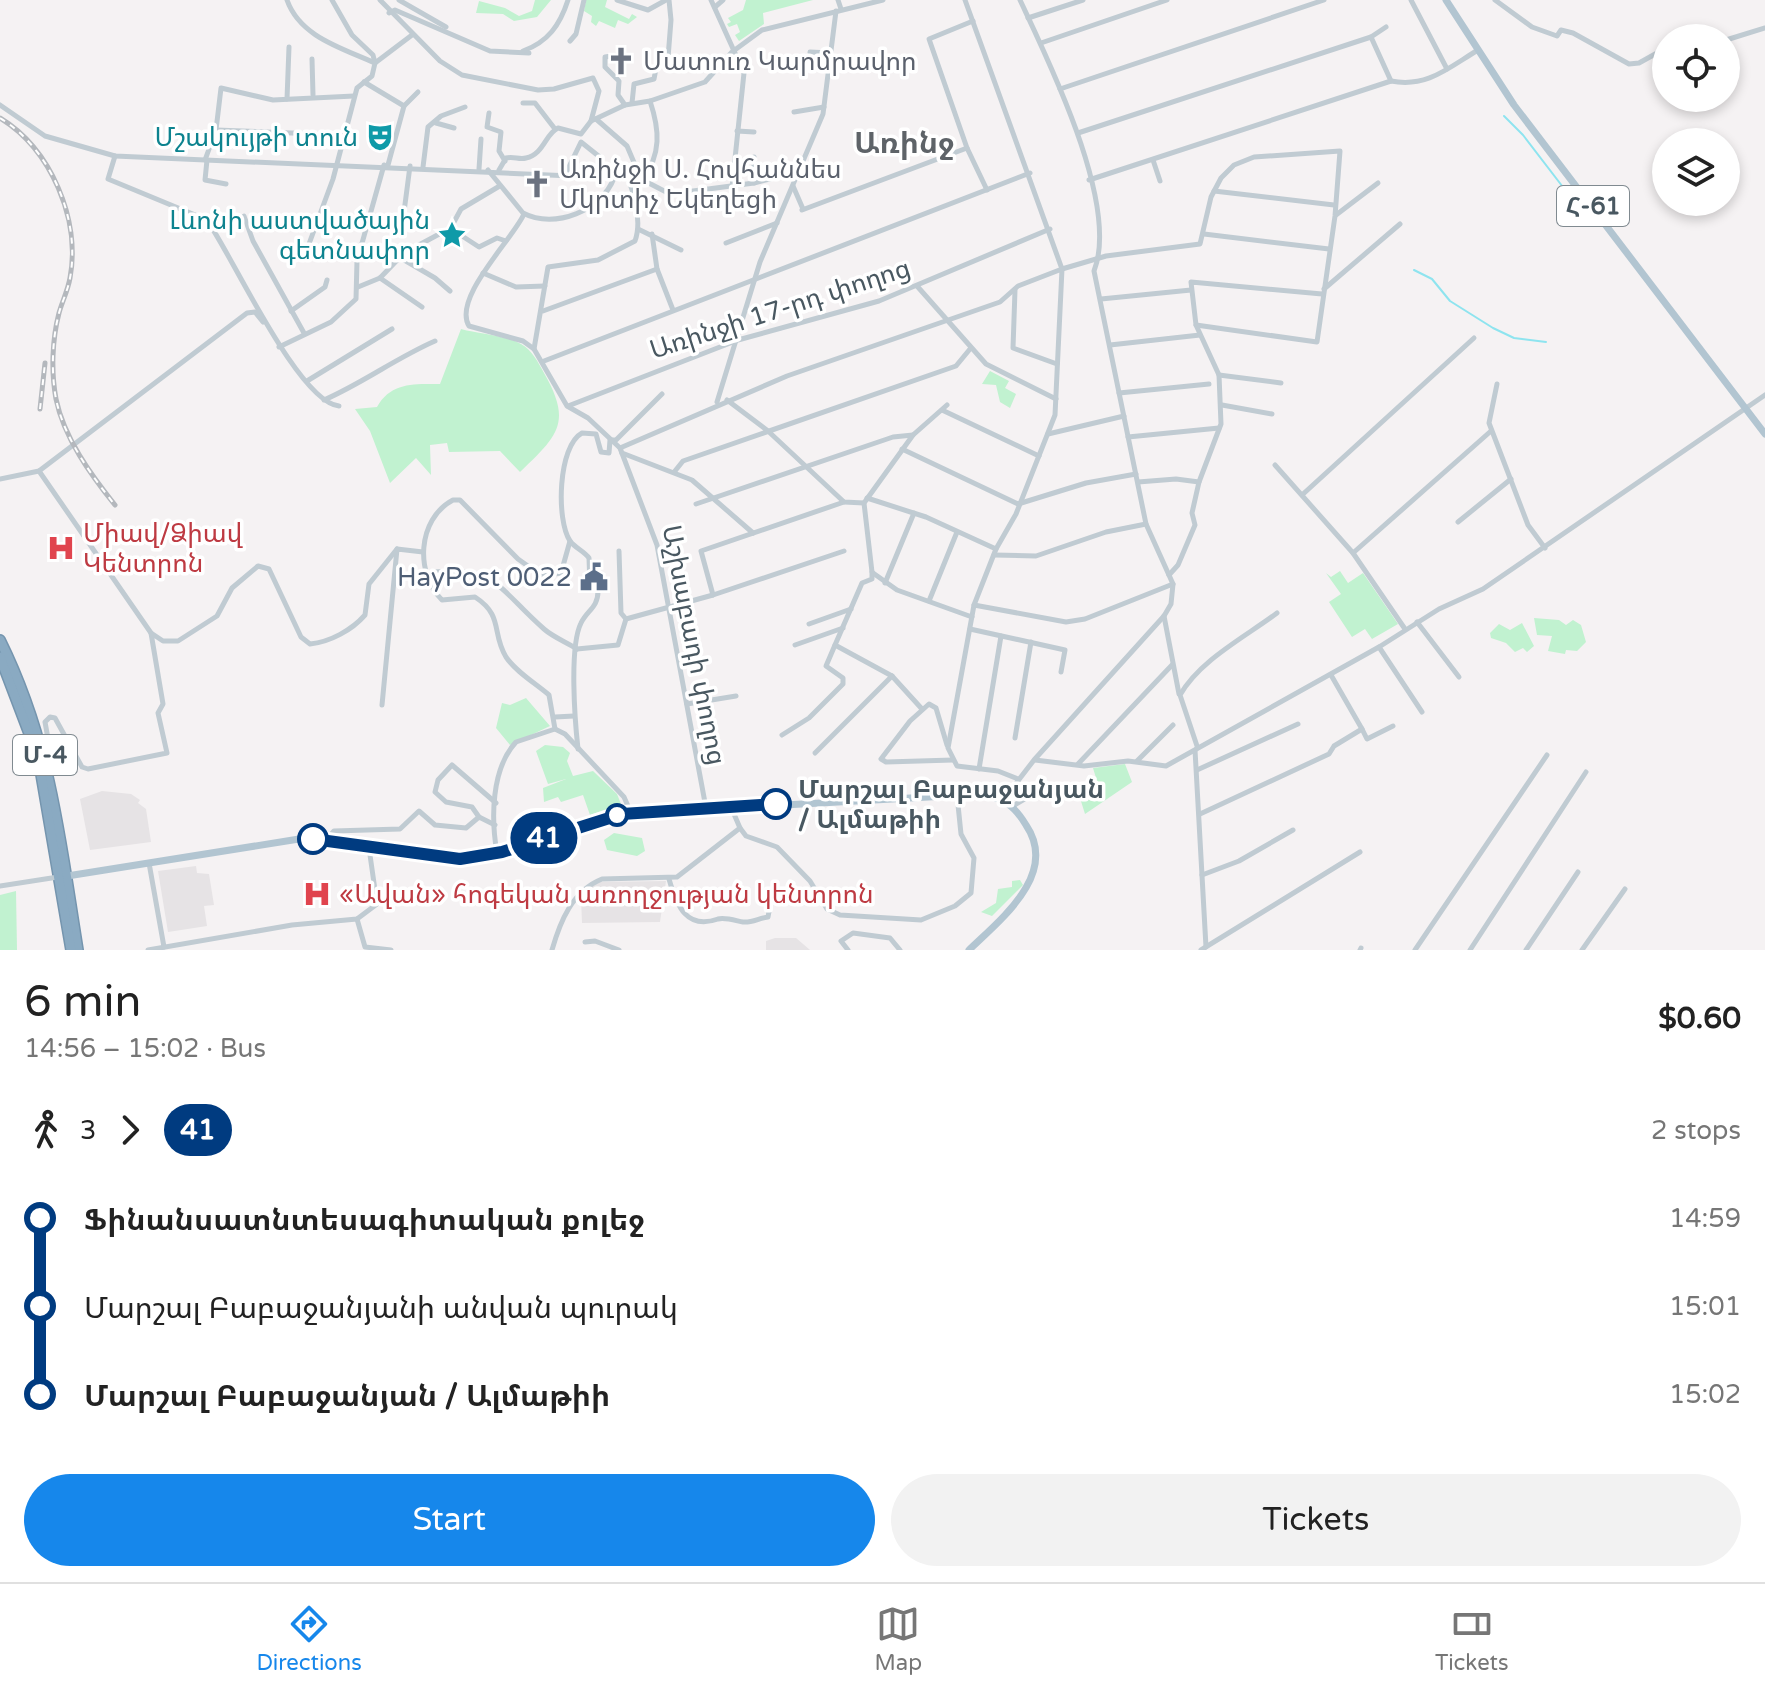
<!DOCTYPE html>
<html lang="en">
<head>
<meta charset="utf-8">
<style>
  body { margin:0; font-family:"Varela Round","Noto Sans Armenian",sans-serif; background:#f2f2f2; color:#222; height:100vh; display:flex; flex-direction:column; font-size:30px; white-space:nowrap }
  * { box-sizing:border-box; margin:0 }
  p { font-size:26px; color:#767676 }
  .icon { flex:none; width:44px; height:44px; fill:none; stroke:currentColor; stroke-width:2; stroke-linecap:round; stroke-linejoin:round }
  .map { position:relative; height:950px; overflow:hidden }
  .sheet { display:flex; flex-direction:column; background:#fff; flex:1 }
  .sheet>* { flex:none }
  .badge { padding:0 16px; border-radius:26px; font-size:28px; line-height:52px }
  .fabs { position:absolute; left:1652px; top:24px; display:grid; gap:16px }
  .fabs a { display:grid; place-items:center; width:88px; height:88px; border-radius:50%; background:#fff; box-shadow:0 4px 12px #0003; font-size:40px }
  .map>.badge { position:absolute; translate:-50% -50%; box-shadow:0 0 0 4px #fff }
  .legs { display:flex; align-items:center; gap:12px; height:88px; padding:0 24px; font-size:26px }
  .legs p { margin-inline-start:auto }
  .headline { display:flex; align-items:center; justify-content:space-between; height:136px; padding:0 24px }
  h1 { font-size:44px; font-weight:600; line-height:60px }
  .action { display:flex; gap:16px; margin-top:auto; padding:16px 24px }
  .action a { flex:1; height:92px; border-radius:48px; background:#1687eb; color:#fff; font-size:32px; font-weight:600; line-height:92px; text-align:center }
  .action a+a { background:#f2f2f2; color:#222 }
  ul { padding:0 24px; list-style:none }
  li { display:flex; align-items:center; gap:28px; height:88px; font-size:30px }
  li i { display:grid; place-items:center; width:12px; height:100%; margin:0 10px; background:currentColor }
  li i::after { content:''; width:20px; height:20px; margin:-10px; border:6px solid; border-radius:50%; background:#fff }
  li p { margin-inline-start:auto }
  li:first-child i { background:linear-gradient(#0000 50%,currentColor 0) }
  li:last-child i { background:linear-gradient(currentColor 50%,#0000 0) }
  .menu { display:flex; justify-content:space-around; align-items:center; height:112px; border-top:2px solid #e0e0e0; background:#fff; font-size:22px; color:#767676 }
  .menu a { display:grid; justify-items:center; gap:4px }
  .menu .active { color:#1687eb }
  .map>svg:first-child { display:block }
</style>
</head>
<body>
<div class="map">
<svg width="1765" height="950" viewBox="0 0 1765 950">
  <rect width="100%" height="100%" fill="#f5f2f3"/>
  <g fill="#e6e3e5">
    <path d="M102 791 131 794 140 800 138 803 146 809 151 842 90 850 80 799Z"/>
    <path d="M196 866 197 873 209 874 214 905 204 906 207 926 168 932 158 871Z"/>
    <path d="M666 881 660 922 582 923 581 898 595 882Z"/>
    <path d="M775 938H796L810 950H766V941Z"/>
  </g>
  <g fill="#c1f2d0">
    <path d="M535 0H551L537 17 514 21 503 14 476 13 479 1 505 8 519 16 532 11Z"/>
    <path d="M586 0H607L605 7 629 19 632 14 637 17 628 24 618 20 615 28 599 21 596 26 591 22 592 16 584 11Z"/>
    <path d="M746 0H813L763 13 764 24 739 41 735 35 740 32 737 24 729 27 727 24 731 22 728 18 743 10Z"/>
    <path d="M461 329C479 334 505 335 521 344 532 350 538 362 544 373 572 422 559 435 520 472L500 451 449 452 447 443 430 445 431 475 416 458 390 483 370 431 355 409 377 407C391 382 414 384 440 384Z"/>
    <path d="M990 371 1009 381 1005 388 1016 394 1010 408 1000 402 996 385 982 384Z"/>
    <path d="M1340 571 1348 583 1363 573 1398 624 1372 639 1365 629 1352 637 1329 602 1341 594 1326 573 1331 577Z"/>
    <path d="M1534 618 1559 620 1566 625 1573 620 1581 625 1586 642 1577 651 1566 650 1565 654 1548 651 1552 636 1537 635Z"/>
    <path d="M1522 623 1534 646 1527 652 1523 648 1515 652 1506 643 1491 638 1490 633 1499 624 1510 630Z"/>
    <path d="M526 698 550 726 510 745 496 728 502 703 510 705Z"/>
    <path d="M545 745 563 747 570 753 567 761 573 776 593 771 617 794 621 804 590 815 583 795 561 802 558 797 544 802 543 788 566 779 548 784 536 751Z"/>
    <path d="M1125 764 1132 782 1085 814 1080 798 1100 791 1093 768Z"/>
    <path d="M614 833 642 838 645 851 637 856 607 850 604 840Z"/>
    <path d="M1020 880 1023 885 992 916 981 912 996 903 998 889 1012 887V881Z"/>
    <path d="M16 891 17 950H0V895Z"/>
  </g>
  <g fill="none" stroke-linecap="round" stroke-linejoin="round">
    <g stroke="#8ee4ef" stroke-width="2">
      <path d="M1504 116 1523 135 1579 208"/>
      <path d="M1414 270 1432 279 1450 301 1493 328 1514 338 1546 342"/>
    </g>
    <defs>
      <g id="highway">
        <path d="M0 640C51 743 60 839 78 950"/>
        <path d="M0 657 38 757 71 950"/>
      </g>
    </defs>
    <use href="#highway" stroke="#7595ae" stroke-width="12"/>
    <g stroke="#c0cbd2" stroke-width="5">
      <path d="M287 0C300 37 342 48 375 63L372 76 357 88 333 179 306 252"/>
      <path d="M332 0 352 35 373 55 375 63 412 35"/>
      <path d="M380 0 440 61 462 75 538 90 554 89 593 78 599 91 591 121"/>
      <path d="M399 0 446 27"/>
      <path d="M617 0 648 10 666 0"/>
      <path d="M711 0 744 73 732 187"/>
      <path d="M838 0 841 9"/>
      <path d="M965 0 1062 269 1106 256 1200 244 1211 197 1221 178 1234 165 1254 157 1340 151 1335 216 1317 342 1196 325"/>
      <path d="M1411 0 1447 69"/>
      <path d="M1495 0 1532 27 1557 36 1561 30 1573 33 1629 64 1639 63 1666 48"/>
      <path d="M715 7 723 0"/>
      <path d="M389 13 395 10 490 51 529 53"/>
      <path d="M1028 18 1083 0"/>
      <path d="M973 21 929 39 967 148 987 190"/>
      <path d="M1371 37 1391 81"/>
      <path d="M1726 40 1765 28"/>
      <path d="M570 41 576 34 584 0"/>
      <path d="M1041 43 1167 0"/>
      <path d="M523 51C548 42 560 25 568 0"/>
      <path d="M810 52 830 53"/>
      <path d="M618 55 605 57V67L619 81 618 95 625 105"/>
      <path d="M312 59 313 95"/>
      <path d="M364 82 404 106 388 165"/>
      <path d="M1060 89 1324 0"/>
      <path d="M287 99 289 47"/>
      <path d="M523 103H535L555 129"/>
      <path d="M632 103 634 84 654 79 657 63 668 58 671 20 669 0"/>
      <path d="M0 105 45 136 115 156 641 179 670 194 754 183 798 172"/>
      <path d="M404 106 418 92"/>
      <path d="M794 112 824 107"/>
      <path d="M489 113 487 127 501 132 499 151 505 161"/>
      <path d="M596 119 627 146 641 179"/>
      <path d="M436 123 454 128"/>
      <path d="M216 130 221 88 273 100 354 96"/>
      <path d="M737 131 754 132"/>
      <path d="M1078 133 1371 37 1386 27"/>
      <path d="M115 156 108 179 200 217 210 225C234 260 299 402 339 406"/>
      <path d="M205 160 216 130 342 135"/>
      <path d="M207 160 205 180 226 184"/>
      <path d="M1153 160 1160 181"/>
      <path d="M423 167 428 127 441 116 465 107"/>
      <path d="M479 169 481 139"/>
      <path d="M488 170 523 213C555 230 602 210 614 178"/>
      <path d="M499 170 506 158C514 156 519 160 526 158 544 154 545 134 558 128L581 134 591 121 625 105 650 101 705 82 732 52 762 30 883 0"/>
      <path d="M565 175 581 142 601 158 605 177"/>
      <path d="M643 180C661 153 660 131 650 101"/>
      <path d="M1089 180 1391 81C1427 88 1448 68 1478 50"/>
      <path d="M754 183V157"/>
      <path d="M793 186 803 209"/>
      <path d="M1214 191 1334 205"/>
      <path d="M802 210 967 148"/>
      <path d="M524 214C513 239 452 298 469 326L523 341 534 349 567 406 588 418 620 448 657 545 706 808"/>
      <path d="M1336 215 1378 183"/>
      <path d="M244 216 253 241 304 333"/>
      <path d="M454 222 461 209 498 187"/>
      <path d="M638 229 681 250"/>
      <path d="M652 234 657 269 673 310"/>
      <path d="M1204 234 1329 249"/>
      <path d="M401 235 410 166"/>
      <path d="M726 243 777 223"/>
      <path d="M399 257 435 278 450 291"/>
      <path d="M483 273 516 287 545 286"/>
      <path d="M380 278 422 307"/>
      <path d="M917 286 986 364 1056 399"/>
      <path d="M358 287 380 278 404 253 443 232 459 234 479 247 497 238 506 241"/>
      <path d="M1324 289 1400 224"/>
      <path d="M1015 290 1013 348 1057 364"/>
      <path d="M1101 299 1191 290"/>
      <path d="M291 311 325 287 327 280"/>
      <path d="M543 311 657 269"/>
      <path d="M1110 345 1200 335"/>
      <path d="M279 347 331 322 356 299 357 261 384 165"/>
      <path d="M534 349 548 267 598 260 635 241C642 222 635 197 628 178"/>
      <path d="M544 361 1030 173"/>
      <path d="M1219 375 1281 383"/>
      <path d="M307 381 392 329"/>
      <path d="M1497 384 1489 423 1528 525 1545 548"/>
      <path d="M1119 393 1209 384"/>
      <path d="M324 400C363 383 396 358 435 341"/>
      <path d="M727 400 768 431 844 502 864 503"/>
      <path d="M717 402 760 262 823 114 836 11"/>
      <path d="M1222 405 1272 414"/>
      <path d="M568 406 738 340 879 301 1050 229"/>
      <path d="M942 410 1039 456"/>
      <path d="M1048 434 1124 416"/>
      <path d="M1128 437 1219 428"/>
      <path d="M620 448 787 376 1000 302 1018 286 1062 269 1055 415 1016 514 996 549 974 605 948 748 957 766 998 771 1018 779"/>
      <path d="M902 449 1018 504 1086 483 1136 474"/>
      <path d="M622 453 692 480 753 533"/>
      <path d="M1275 465 1353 553 1405 629"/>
      <path d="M39 471 151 633"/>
      <path d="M675 471 683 461 956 366 970 349"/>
      <path d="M0 479 39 471 247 313 255 312 263 322"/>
      <path d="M1138 482 1176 479 1199 482"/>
      <path d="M1302 495 1474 338"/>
      <path d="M867 498 926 517 996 549"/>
      <path d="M696 504 893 437 913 435"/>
      <path d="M1458 522 1511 479"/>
      <path d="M619 551 621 613 626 619"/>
      <path d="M1353 553 1491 431"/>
      <path d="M994 555 1036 556 1106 532 1146 524"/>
      <path d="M872 572 864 503 913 435 947 405"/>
      <path d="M872 572V579L862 583 835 645 892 676 922 709"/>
      <path d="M424 573C497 564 496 587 544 629 553 637 566 642 577 649"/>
      <path d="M873 573 897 590 972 617"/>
      <path d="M1169 575 1178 565 1195 525 1192 513 1199 482 1221 424 1219 375 1196 325 1191 282 1322 294"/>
      <path d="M885 583 914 513"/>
      <path d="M713 595 701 551 844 502"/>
      <path d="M929 601 957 532"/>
      <path d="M974 605 1066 622 1085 619 1173 584"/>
      <path d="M1164 616 1179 694"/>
      <path d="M1417 622 1459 677"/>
      <path d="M809 624 851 609"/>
      <path d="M970 629 1065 650 1061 672"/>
      <path d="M795 645 843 628"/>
      <path d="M1379 647 1422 712"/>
      <path d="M577 649 618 645 626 619 713 595 844 551"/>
      <path d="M1331 675 1362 729"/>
      <path d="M687 704 736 696"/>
      <path d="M382 705 397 549 423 552"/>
      <path d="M555 717 574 716"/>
      <path d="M555 729 549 695C535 683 516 672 506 657 491 632 504 616 475 597L442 600C415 574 417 519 453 500H460L518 559 542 576 561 573 570 541"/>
      <path d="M782 735 809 718 843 684V678L826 666 835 645"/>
      <path d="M1015 738 1031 642"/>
      <path d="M947 745 936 708 929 704 910 721 881 759 886 762 953 760"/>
      <path d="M1197 746 1180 695C1200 660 1245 637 1277 613"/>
      <path d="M578 749C575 722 569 647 581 623 587 610 598 608 598 591L590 586 589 558C584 551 575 548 570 541 556 520 558 446 582 433L596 434 601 452 609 453 610 440H616L662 394"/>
      <path d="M1195 750 1206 947"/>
      <path d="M815 753 892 676"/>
      <path d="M1035 760 1084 766 1128 761 1166 766 1379 647 1439 609 1483 589 1765 395"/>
      <path d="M47 761 50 750 45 722 50 717 55 718 82 767 88 769 167 753 158 713 163 704 151 633 163 641H178L217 616 232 588 258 566 269 569 301 637 310 644C330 642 352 630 365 615L369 584 397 549"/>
      <path d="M1137 761 1173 725"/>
      <path d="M1078 764 1172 665"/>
      <path d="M979 769 1001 636"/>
      <path d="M1197 770 1298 724"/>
      <path d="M1004 799 1034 760 1164 616 1171 604 1173 584 1146 524 1094 271C1120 205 1049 62 1020 0"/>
      <path d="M1013 806 1033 794 1049 791"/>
      <path d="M1200 814 1329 754 1334 746 1362 729 1367 739 1393 726"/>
      <path d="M479 817 472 807 446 802 435 792 438 780 452 765 496 803"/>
      <path d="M740 828 746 836 777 847 810 881 827 909 840 915 921 920 955 906 971 893 974 858 961 834 957 795"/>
      <path d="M327 839 334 831 400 829 419 811 435 825 466 828 479 817 495 825"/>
      <path d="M497 853C491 819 491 769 516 742L555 729 565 734 624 797 631 813"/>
      <path d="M149 863 164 947"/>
      <path d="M1202 875 1239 861 1293 830"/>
      <path d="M669 879C677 907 687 930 718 919 725 917 737 921 743 922 752 923 759 918 768 917L772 895"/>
      <path d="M0 886 58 877"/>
      <path d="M357 919 365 947 391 950"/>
      <path d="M585 942 595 941 619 950"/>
      <path d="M148 950 292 925 357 919 377 904 369 848"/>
      <path d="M552 950C560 922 572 891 602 879L677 877 740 828 731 807"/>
      <path d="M848 950 841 941 853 933 890 938 900 950"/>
      <path d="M1201 950 1360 852"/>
      <path d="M1360 950 1361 948"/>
      <path d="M1415 950 1547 755"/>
      <path d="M1470 950 1586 772"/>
      <path d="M1526 950 1578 872"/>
      <path d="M1582 950 1625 889"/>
    </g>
    <g stroke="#b2c5d1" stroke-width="7">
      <path d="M1446 0 1514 105 1765 434"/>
      <path d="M61 877 299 839 327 840 411 855 460 859 493 854 622 814 982 794C1004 799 1014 805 1026 825 1059 874 1001 919 969 950"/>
    </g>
    <use href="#highway" stroke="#8aaac2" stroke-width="9"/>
    <defs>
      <g id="rail">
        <path d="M0 118C51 149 81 220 70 278 68 290 62 302 59 313 52 340 51 372 56 399 64 438 91 475 115 505"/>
        <path d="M40 409 45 363"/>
      </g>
    </defs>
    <use href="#rail" stroke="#b4b8bd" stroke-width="5"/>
    <use href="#rail" stroke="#fff" stroke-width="2" stroke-dasharray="6" stroke-linecap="butt"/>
  </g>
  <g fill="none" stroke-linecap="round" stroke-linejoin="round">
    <defs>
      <path id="line-1" d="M313 839 460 859 502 852 622 814 776 804"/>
    </defs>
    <use href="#line-1" stroke="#fff" stroke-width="18"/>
    <use href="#line-1" stroke="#003b80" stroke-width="12"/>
  </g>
  <defs>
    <symbol id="church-bare" viewBox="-9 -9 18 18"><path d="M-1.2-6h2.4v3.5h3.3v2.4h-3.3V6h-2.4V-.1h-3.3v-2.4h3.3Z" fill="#6b7280" stroke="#fff" stroke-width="2.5" paint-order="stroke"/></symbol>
    <symbol id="theatre-bare" viewBox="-9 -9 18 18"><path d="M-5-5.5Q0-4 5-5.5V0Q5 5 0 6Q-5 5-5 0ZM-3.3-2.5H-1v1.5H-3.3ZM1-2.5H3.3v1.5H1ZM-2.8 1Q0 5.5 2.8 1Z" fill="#0f9aa8" stroke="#fff" stroke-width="2.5" paint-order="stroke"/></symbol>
    <symbol id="sight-bare" viewBox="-9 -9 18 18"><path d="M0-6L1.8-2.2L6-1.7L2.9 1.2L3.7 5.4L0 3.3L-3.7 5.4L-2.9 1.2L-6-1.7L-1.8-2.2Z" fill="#0f9aa8" stroke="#fff" stroke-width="2.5" paint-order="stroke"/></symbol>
    <symbol id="hospital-bare" viewBox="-9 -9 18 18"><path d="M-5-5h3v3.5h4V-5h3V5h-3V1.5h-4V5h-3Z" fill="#e0444e" stroke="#fff" stroke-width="2.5" paint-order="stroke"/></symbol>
    <symbol id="civic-bare" viewBox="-9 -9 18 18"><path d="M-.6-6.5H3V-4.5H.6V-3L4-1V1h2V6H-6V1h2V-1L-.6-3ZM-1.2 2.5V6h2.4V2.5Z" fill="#5c6f8a" stroke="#fff" stroke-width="2.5" paint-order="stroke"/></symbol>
  </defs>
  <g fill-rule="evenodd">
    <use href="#church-bare" x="601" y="41" width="40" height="40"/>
    <use href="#theatre-bare" x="360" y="117" width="40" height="40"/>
    <use href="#church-bare" x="517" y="164" width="40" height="40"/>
    <use href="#sight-bare" x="432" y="215" width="40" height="40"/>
    <use href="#hospital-bare" x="41" y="528" width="40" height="40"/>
    <use href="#civic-bare" x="574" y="557" width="40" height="40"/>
    <use href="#hospital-bare" x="297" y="874" width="40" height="40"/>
  </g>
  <g fill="#fff" stroke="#003b80" stroke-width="4">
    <circle cx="776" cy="804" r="14"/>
    <circle cx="617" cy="815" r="10"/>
    <circle cx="313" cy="839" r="14"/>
  </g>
  <g text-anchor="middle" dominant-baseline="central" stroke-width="7" stroke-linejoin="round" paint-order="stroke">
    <g fill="#fff" stroke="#808a90" stroke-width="2">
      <rect x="1557" y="186" width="72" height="40" rx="6"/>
      <rect x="13" y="735" width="64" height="40" rx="6"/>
    </g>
    <g font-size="24" font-weight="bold" fill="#495861">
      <text x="1593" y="206">Հ-61</text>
      <text x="45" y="755">Մ-4</text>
    </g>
    <g font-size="26" fill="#5b616d" stroke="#fff" text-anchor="start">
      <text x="643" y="61">Մատուռ Կարմրավոր</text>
      <text x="559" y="169">Առինջի Ս. Հովհաննես<tspan x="559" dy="30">Մկրտիչ Եկեղեցի</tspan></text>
    </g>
    <g font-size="26" fill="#0d838f" stroke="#fff" text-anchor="end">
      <text x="358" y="137">Մշակույթի տուն</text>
      <text x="430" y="220">Լևոնի աստվածային<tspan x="430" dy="30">գետնափոր</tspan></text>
    </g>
    <g font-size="26" fill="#495861" stroke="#fff">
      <text transform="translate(780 309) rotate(-18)">Առինջի 17-րդ փողոց</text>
      <text transform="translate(694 645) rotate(79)">Աշխաբադի փողոց</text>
    </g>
    <g font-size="26" fill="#be3a42" stroke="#fff" text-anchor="start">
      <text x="83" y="533">Միավ/Ձիավ<tspan x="83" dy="30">Կենտրոն</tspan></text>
      <text x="339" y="894">«Ավան» հոգեկան առողջության կենտրոն</text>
    </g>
    <g font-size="26" fill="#4e5e75" stroke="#fff" text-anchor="end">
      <text x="572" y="577">HayPost 0022</text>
    </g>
    <g font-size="26" font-weight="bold" fill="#495861" stroke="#fff" text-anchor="start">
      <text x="798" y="789">Մարշալ Բաբաջանյան<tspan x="798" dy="30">/ Ալմաթիի</tspan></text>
    </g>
    <g font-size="30" font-weight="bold" fill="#5e6368" stroke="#fff">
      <text x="904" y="143">Առինջ</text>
    </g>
  </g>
</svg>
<div class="fabs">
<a><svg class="icon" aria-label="locate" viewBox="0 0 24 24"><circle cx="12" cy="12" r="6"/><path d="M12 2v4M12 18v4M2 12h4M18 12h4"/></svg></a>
<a><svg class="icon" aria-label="layers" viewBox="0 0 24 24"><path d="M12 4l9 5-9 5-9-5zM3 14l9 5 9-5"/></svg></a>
</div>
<b class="badge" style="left:544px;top:838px;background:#003b80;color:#fff">41</b>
</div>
<section class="sheet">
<div class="headline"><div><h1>6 min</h1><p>14:56 – 15:02 · Bus</p></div><b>$0.60</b></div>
<div class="legs"><svg class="icon" aria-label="walk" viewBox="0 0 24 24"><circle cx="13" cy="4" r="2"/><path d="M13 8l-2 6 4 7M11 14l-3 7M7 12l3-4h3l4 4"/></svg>3<svg class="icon" aria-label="forward" viewBox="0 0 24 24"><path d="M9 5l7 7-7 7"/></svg><b class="badge" style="background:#003b80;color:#fff">41</b><p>2 stops</p></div>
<ul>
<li><i style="color:#003b80"></i><b>Ֆինանսատնտեսագիտական քոլեջ</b><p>14:59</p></li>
<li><i style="color:#003b80"></i><span>Մարշալ Բաբաջանյանի անվան պուրակ</span><p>15:01</p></li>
<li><i style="color:#003b80"></i><b>Մարշալ Բաբաջանյան / Ալմաթիի</b><p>15:02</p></li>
</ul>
<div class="action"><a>Start</a><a>Tickets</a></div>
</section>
<nav class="menu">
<a class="active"><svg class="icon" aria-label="directions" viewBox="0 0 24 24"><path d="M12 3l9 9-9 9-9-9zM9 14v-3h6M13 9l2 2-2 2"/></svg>Directions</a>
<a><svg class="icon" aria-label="map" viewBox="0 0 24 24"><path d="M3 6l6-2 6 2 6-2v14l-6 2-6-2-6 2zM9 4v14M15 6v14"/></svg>Map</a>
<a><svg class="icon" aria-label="tickets" viewBox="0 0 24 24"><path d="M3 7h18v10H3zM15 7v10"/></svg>Tickets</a>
</nav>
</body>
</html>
